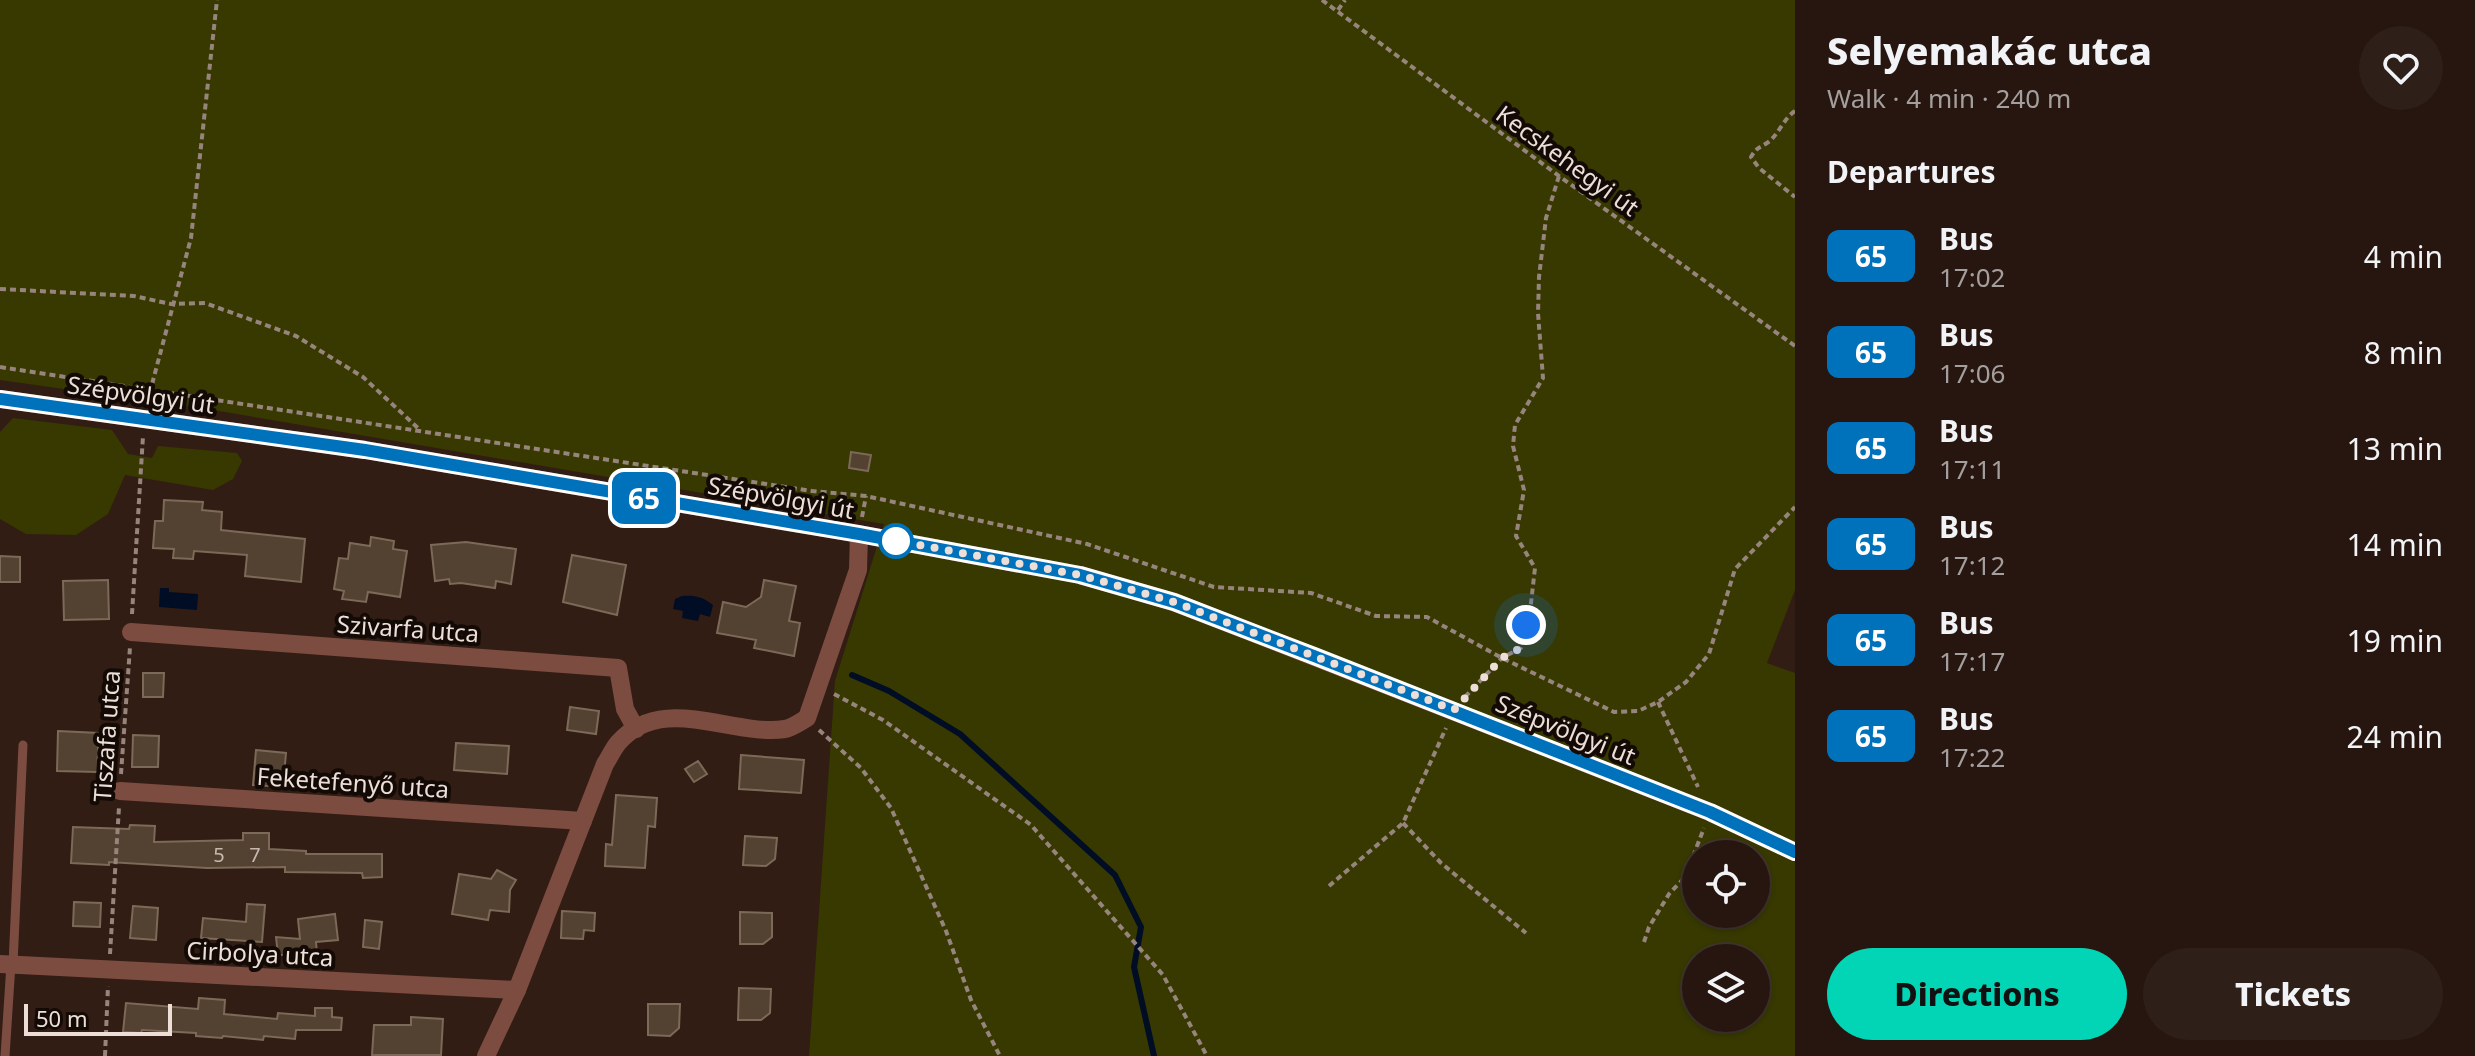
<!DOCTYPE html>
<html lang="en">
<head>
<meta charset="utf-8">
<style>
  body { margin:0; font-family:"Noto Sans",sans-serif; background:#2e1f18; color:#f1f3f6; height:100vh; display:flex; flex-direction:column; font-size:30px; white-space:nowrap }
  * { box-sizing:border-box; margin:0 }
  p { font-size:26px; color:#a49f9e }
  .icon { flex:none; width:44px; height:44px; fill:none; stroke:currentColor; stroke-width:2; stroke-linecap:round; stroke-linejoin:round }
  .map { position:relative; flex:1; overflow:hidden }
  .sheet { display:flex; flex-direction:column; background:#26160f; width:680px }
  .sheet>* { flex:none }
  .badge { padding:0 16px; border-radius:12px; font-size:28px; line-height:52px }
  .controls { position:absolute; left:1682px; top:840px; display:grid; gap:16px }
  .controls a { display:grid; place-items:center; width:88px; height:88px; border-radius:50%; background:#26160f; box-shadow:0 2px 6px #0004,0 0 0 2px #42352f; font-size:40px }
  .scale { position:absolute; left:24px; bottom:20px; width:148px; box-sizing:border-box; padding-left:8px; border:4px solid #eddfd8; border-top:0; font-size:22px; line-height:28px; white-space:nowrap; color:#eddfd8; -webkit-text-stroke:6px #130a06; paint-order:stroke }
  .you { position:absolute; width:40px; height:40px; margin:-20px; border:6px solid #fff; border-radius:50%; background:#1a73e8; box-shadow:0 0 0 12px #1a73e833 }
  .map>.badge { position:absolute; translate:-50% -50%; box-shadow:0 0 0 4px #fff }
  h2 { padding:0 32px; font-size:30px; line-height:72px }
  .round { display:grid; place-items:center; flex:none; width:84px; height:84px; border-radius:42px; background:#2e1f18 }
  .headline { display:flex; align-items:center; justify-content:space-between; height:136px; padding:0 32px }
  h1 { font-size:38px; font-weight:800; line-height:60px }
  .cta { display:flex; gap:16px; margin-top:auto; padding:16px 32px }
  .cta a { flex:1; height:92px; border-radius:48px; background:#02d5b6; color:#111; font-size:32px; font-weight:800; line-height:92px; text-align:center }
  .cta a+a { background:#2e1f18; color:#f1f3f6 }
  ul { padding:0; list-style:none }
  li { display:flex; align-items:center; gap:24px; height:96px; padding:0 32px }
  li div { flex:1 }
  li b { display:block; font-size:30px }
  li em { font-style:normal }
  li .badge { min-width:88px; font-weight:700; text-align:center }
  main { display:flex; flex:1; min-height:0 }
  .map>svg:first-child { display:block }
</style>
</head>
<body>
<main>
<div class="map">
<svg width="1795" height="1056" viewBox="0 0 1795 1056">
  <rect width="100%" height="100%" fill="#321d14"/>
  <g fill="#373901" fill-rule="evenodd">
    <path d="M0 0H1795V590L1767 663 1795 673V1056H809L835 681 884 524 213 410 0 380ZM1696 854H1756V914H1696ZM1696 958H1756V1018H1696Z"/>
    <path d="M13 418 112 430 128 454 152 458 158 446 237 453 242 461 233 479 213 490 125 475 108 514 76 535 26 534 0 519V432Z"/>
  </g>
  <g fill="#000d24">
    <path d="M160 588H169V592L198 594 197 610 159 607Z"/>
    <path d="M682 596C695 595 703 597 713 605L710 617 700 614 698 621 682 618 683 611 673 609 675 599Z"/>
  </g>
  <g fill="none" stroke-linecap="round" stroke-linejoin="round">
    <path stroke="#000d24" stroke-width="6" d="M852 675 889 691 960 734 1115 875 1141 927 1134 967 1154 1056"/>
  </g>
  <g fill="#534131" stroke="#7c6957" stroke-width="2">
    <path d="M851 452 871 455 868 471 849 468Z"/>
    <path d="M164 500 203 502 202 510 222 512 221 530 305 539 301 582 245 576 247 555 194 551 193 559 173 558 174 549 153 548 155 521H163Z"/>
    <path d="M371 537 394 541 393 549 407 551 400 597 368 592 366 602 342 599 344 591 334 589 339 558 348 559 350 543 370 546Z"/>
    <path d="M466 542 516 549 511 584 496 581 495 588 461 583 450 584 449 579 435 581 431 545Z"/>
    <path d="M572 555 626 565 617 615 563 602Z"/>
    <path d="M0 556 20 557V582H0Z"/>
    <path d="M108 580 109 619 64 620 63 581Z"/>
    <path d="M764 580 796 586 789 621 800 623 794 656 754 648 756 640 717 633 723 602 746 607 761 597Z"/>
    <path d="M143 673H164L163 697H143Z"/>
    <path d="M570 707 599 711 596 734 567 730Z"/>
    <path d="M58 731 99 733 97 772 57 771Z"/>
    <path d="M133 735 159 736 158 767H132Z"/>
    <path d="M456 743 509 746 507 774 454 770Z"/>
    <path d="M256 750 286 753 283 787 253 785Z"/>
    <path d="M741 755 804 760 801 793 739 789Z"/>
    <path d="M698 761 707 774 694 782 685 769Z"/>
    <path d="M616 795 657 798 655 827 648 826 645 868 605 866 606 844 612 845Z"/>
    <path d="M130 825 155 826 154 842 243 840V833H269V849L306 851V854H382V877L363 878 362 873 285 872V867L207 868 109 862V865L71 863 73 827 129 829Z"/>
    <path d="M745 836 777 838 775 859 766 866 743 865Z"/>
    <path d="M497 870 516 880 510 890 509 912 490 910 488 920 452 914 459 874 491 879Z"/>
    <path d="M74 902 101 903 100 927 73 926Z"/>
    <path d="M247 904 265 905 262 942 201 938 203 918 246 922Z"/>
    <path d="M133 906 158 908 156 940 130 938Z"/>
    <path d="M562 911 595 913 594 931 584 930 583 939 561 938Z"/>
    <path d="M740 912 772 913V937L763 944H740Z"/>
    <path d="M335 914 338 940 316 942 317 954 278 955 276 937 300 939 298 919Z"/>
    <path d="M365 920 382 922 379 949 363 947Z"/>
    <path d="M739 988 771 989 770 1013 761 1020H738Z"/>
    <path d="M199 998 225 1000 224 1014 277 1019 278 1013 315 1016V1008H332V1017L342 1018 341 1030H296L295 1039 264 1036 263 1040 223 1036 222 1038 196 1036V1033L142 1030 141 1033 123 1032 126 1003 198 1009Z"/>
    <path d="M648 1004H680L679 1028 670 1036 648 1035Z"/>
    <path d="M411 1017 443 1019 441 1055H372L374 1025H411Z"/>
  </g>
  <g fill="none" stroke-linecap="round" stroke-linejoin="round">
    <g stroke="#96847d" stroke-width="4" stroke-dasharray="6 4" stroke-linecap="butt">
      <path d="M1322 0 1559 176 1795 346"/>
      <path d="M1338 10 1345 0"/>
      <path d="M1795 111C1783 119 1778 136 1767 143 1759 148 1756 148 1751 157L1759 168 1795 197"/>
      <path d="M0 289 134 296 171 304 205 303 296 336 363 377 419 429"/>
      <path d="M0 367 812 491 866 496 1087 544 1214 587 1311 593 1376 616 1427 617 1502 658 1614 712 1638 711 1658 702 1686 682 1709 654 1735 569 1795 507"/>
      <path d="M147 403 191 238 217 0"/>
      <path d="M862 517 866 496"/>
      <path d="M132 614 143 436"/>
      <path d="M834 694 883 720 1031 825 1163 975 1207 1056"/>
      <path d="M1465 697 1502 658 1521 648 1531 603 1535 568 1516 536 1524 490 1513 446 1515 425 1543 378 1538 313 1539 277 1546 218 1559 176"/>
      <path d="M1658 702 1698 787"/>
      <path d="M819 730 861 768 891 808 946 931 971 1000 1000 1056"/>
      <path d="M121 774 130 647"/>
      <path d="M1403 823 1441 863 1526 933"/>
      <path d="M1329 886 1403 823 1446 728"/>
      <path d="M1644 942 1649 927 1669 894 1685 877 1704 828"/>
      <path d="M110 954 119 807"/>
      <path d="M105 1056 108 986"/>
    </g>
    <g stroke="#7d4c40" stroke-width="9">
      <path d="M13 964 23 745"/>
      <path d="M5 1056 11 964"/>
    </g>
    <g stroke="#7d4c40" stroke-width="18">
      <path d="M0 399 365 450 859 534 1080 575 1174 602 1710 812 1795 852"/>
      <path d="M131 632 618 668 625 709 636 729"/>
      <path d="M120 791 583 821"/>
      <path d="M0 964 517 990"/>
      <path d="M486 1056 517 990 605 764C609 758 613 749 618 743 662 692 731 737 785 729 792 728 800 722 807 718L858 570 859 534"/>
    </g>
  </g>
  <g fill="none" stroke-linecap="round" stroke-linejoin="round">
    <defs>
      <path id="line" d="M0 399 365 450 859 534 1080 575 1174 602 1314 656 1710 812 1795 852"/>
    </defs>
    <use href="#line" stroke="#fff" stroke-width="18"/>
    <use href="#line" stroke="#0072bc" stroke-width="12"/>
    <path stroke="#eddfd8" stroke-width="8" stroke-dasharray="0 14.4" d="M896 541 887 539 1080 575 1174 602 1454 710 1502 658 1521 648 1526 625"/>
  </g>
  <circle fill="#fff" stroke="#0072bc" stroke-width="4" cx="896" cy="541" r="16"/>
  <g text-anchor="middle" dominant-baseline="central" stroke-width="8" stroke-linejoin="round" paint-order="stroke">
    <g font-size="20" fill="#c6b8ae">
      <text x="219" y="854">5</text>
      <text x="255" y="854">7</text>
    </g>
    <g font-size="24" fill="#eddfd8" stroke="#130a06">
      <text transform="translate(1568 160) rotate(36)">Kecskehegyi út</text>
      <text transform="translate(141 394) rotate(8)">Szépvölgyi út</text>
      <text transform="translate(781 497) rotate(10)">Szépvölgyi út</text>
      <text transform="translate(408 628) rotate(4)">Szivarfa utca</text>
      <text transform="translate(1566 729) rotate(22)">Szépvölgyi út</text>
      <text transform="translate(106 736) rotate(-86)">Tiszafa utca</text>
      <text transform="translate(353 782) rotate(4)">Feketefenyő utca</text>
      <text transform="translate(260 953) rotate(3)">Cirbolya utca</text>
    </g>
  </g>
</svg>
<div class="controls">
<a><svg class="icon" aria-label="locate" viewBox="0 0 24 24"><circle cx="12" cy="12" r="6"/><path d="M12 2v4M12 18v4M2 12h4M18 12h4"/></svg></a>
<a><svg class="icon" aria-label="layers" viewBox="0 0 24 24"><path d="M12 4l9 5-9 5-9-5zM3 14l9 5 9-5"/></svg></a>
</div>
<div class="scale">50 m</div>
<div class="you" style="left:1526px;top:625px"></div>
<b class="badge" style="left:644px;top:498px;background:#0072bc;color:#fff">65</b>
</div>
<section class="sheet">
<div class="headline"><div><h1>Selyemakác utca</h1><p>Walk · 4 min · 240 m</p></div><a class="round"><svg class="icon" aria-label="heart" viewBox="0 0 24 24"><path d="M12 20l-8-8c-3-5 5-10 8-4 3-6 11-1 8 4z"/></svg></a></div>
<h2>Departures</h2>
<ul>
<li><span class="badge" style="background:#0072bc;color:#fff">65</span><div><b>Bus</b><p>17:02</p></div><em>4 min</em></li>
<li><span class="badge" style="background:#0072bc;color:#fff">65</span><div><b>Bus</b><p>17:06</p></div><em>8 min</em></li>
<li><span class="badge" style="background:#0072bc;color:#fff">65</span><div><b>Bus</b><p>17:11</p></div><em>13 min</em></li>
<li><span class="badge" style="background:#0072bc;color:#fff">65</span><div><b>Bus</b><p>17:12</p></div><em>14 min</em></li>
<li><span class="badge" style="background:#0072bc;color:#fff">65</span><div><b>Bus</b><p>17:17</p></div><em>19 min</em></li>
<li><span class="badge" style="background:#0072bc;color:#fff">65</span><div><b>Bus</b><p>17:22</p></div><em>24 min</em></li>
</ul>
<div class="cta"><a>Directions</a><a>Tickets</a></div>
</section>
</main>
</body>
</html>
